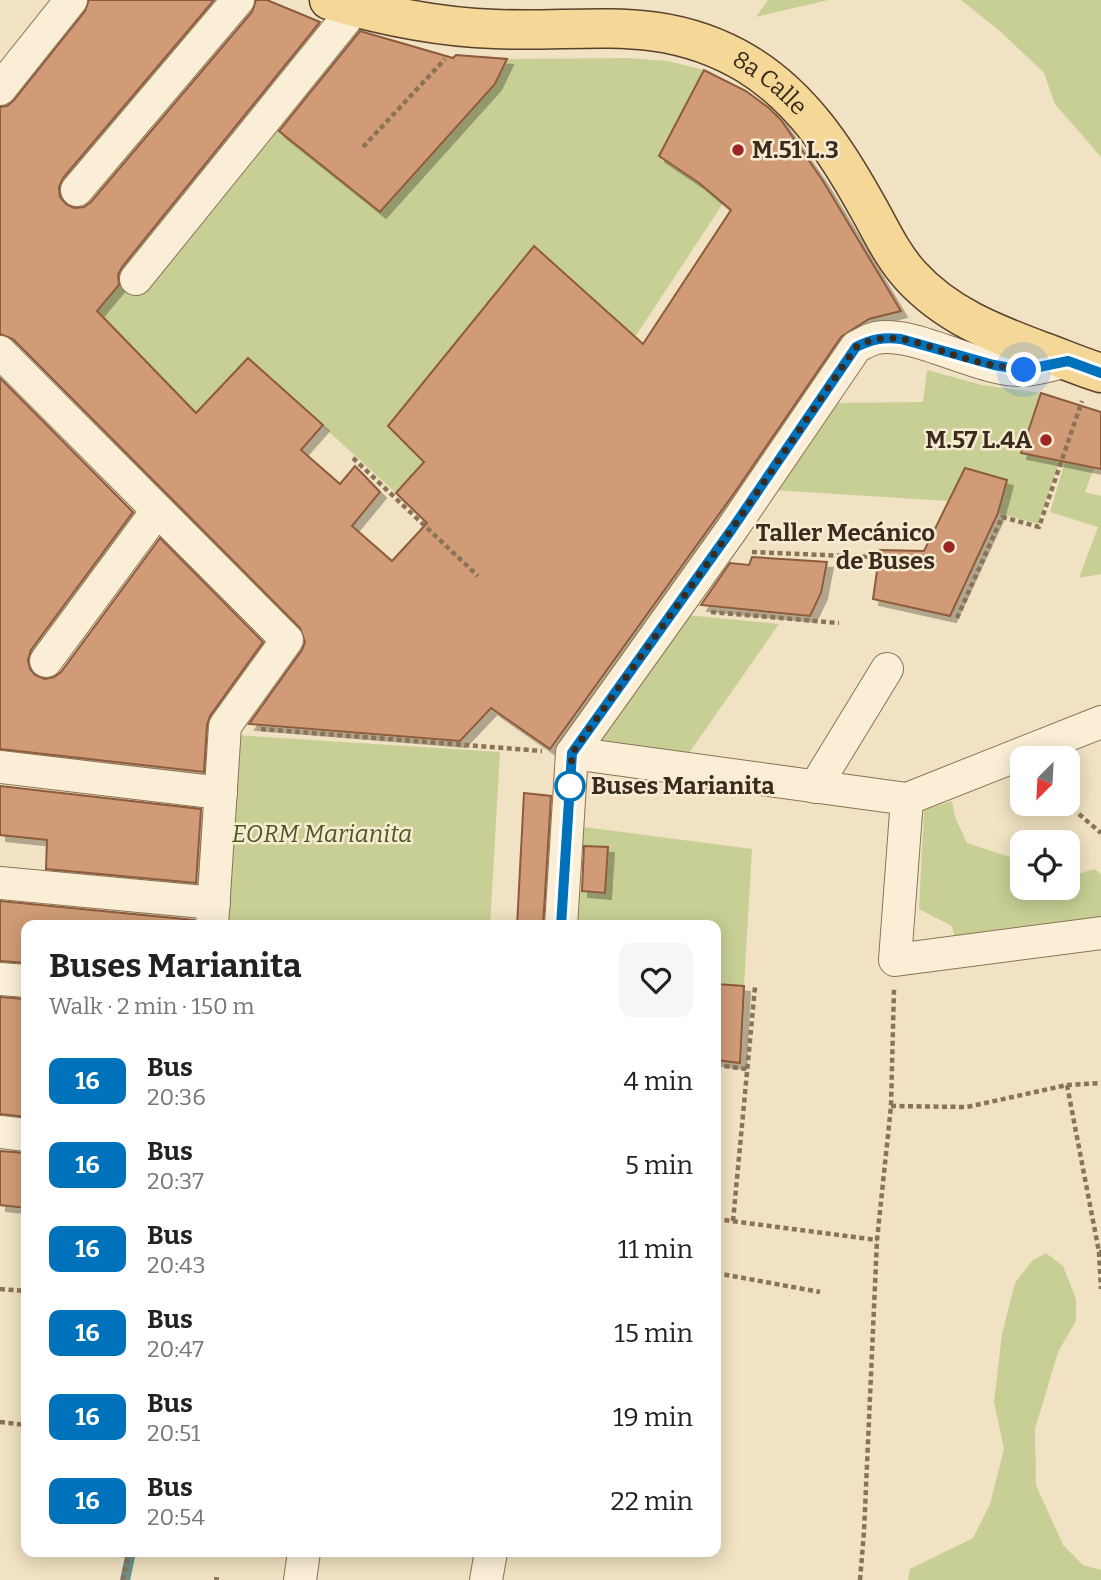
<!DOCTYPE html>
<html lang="en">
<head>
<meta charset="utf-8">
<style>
  body { margin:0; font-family:Bitter,serif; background:#f6f6f6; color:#222; height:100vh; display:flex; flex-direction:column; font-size:26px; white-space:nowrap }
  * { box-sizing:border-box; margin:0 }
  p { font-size:23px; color:#767676 }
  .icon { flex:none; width:38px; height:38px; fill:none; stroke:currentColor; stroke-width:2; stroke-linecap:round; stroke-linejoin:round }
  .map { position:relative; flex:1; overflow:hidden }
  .panel { position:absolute; left:21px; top:920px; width:700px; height:637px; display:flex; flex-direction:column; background:#fff; border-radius:14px; box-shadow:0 4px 18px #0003 }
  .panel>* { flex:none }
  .badge { padding:0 14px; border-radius:10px; font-size:24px; line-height:46px }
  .needle { width:46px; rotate:204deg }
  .controls { position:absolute; left:1010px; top:746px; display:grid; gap:14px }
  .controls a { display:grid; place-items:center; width:70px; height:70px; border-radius:14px; background:#fff; box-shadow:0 4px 18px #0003; font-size:35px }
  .you { position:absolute; width:35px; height:35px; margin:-18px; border:5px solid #fff; border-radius:50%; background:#1a73e8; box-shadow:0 0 0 10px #1a73e833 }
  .map>.badge { position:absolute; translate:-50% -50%; box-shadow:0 0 0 4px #fff }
  .round { display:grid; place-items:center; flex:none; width:74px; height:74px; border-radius:14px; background:#f6f6f6 }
  .summary { display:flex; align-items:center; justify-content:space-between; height:119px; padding:0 28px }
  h1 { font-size:33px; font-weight:700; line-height:52px }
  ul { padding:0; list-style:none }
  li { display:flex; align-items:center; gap:21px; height:84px; padding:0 28px }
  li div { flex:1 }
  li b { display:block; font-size:26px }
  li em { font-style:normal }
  li .badge { min-width:77px; font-weight:700; text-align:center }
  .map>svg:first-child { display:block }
</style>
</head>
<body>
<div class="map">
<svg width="1101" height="1580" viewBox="0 0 1101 1580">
  <defs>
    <filter id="shadow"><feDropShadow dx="6" dy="6" stdDeviation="0" flood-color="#0004"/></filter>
  </defs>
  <rect width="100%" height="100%" fill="#f0e2c2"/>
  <g fill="#c8cf95">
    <path d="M768 0H828L756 17Z"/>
    <path d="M961 0H1101V157L1055 104 1044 73 1001 32Z"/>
    <path d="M627 58 668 61 704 70 659 156 724 202 635 337 534 247 388 425 424 462 396 493 248 358 197 413 97 311 126 277 276 128 380 212 495 84 506 59Z"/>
    <path d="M927 370 982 385 1041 393 1021 452 1060 460 1038 524 998 513 1007 480 965 468 948 501 773 490 832 403 923 402Z"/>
    <path d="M1065 462 1094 468 1085 492 1101 496V574L1079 578 1098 527 1050 512Z"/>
    <path d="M676 614 779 624 682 763 581 749Z"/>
    <path d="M235 735 500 752 490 926H223Z"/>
    <path d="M952 801 955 817 967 843 1022 861V887H1068V877L1094 869 1101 874V923L956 942 952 926 919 909 924 810Z"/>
    <path d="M576 826 752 849 744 986 716 984V926H570L572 891 605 893 607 847 575 846Z"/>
    <path d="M1046 1253 1063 1266 1076 1299V1321L1058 1352 1035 1429 1036 1485 1063 1545 1083 1565 1101 1570V1580H908L910 1569 973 1538 990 1504 1004 1449 994 1402 1002 1334 1015 1283 1032 1261Z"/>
  </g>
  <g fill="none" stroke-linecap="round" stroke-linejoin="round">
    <path stroke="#6b9188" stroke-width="10" d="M125 1580 131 1552"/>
  </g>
  <g fill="#d09b76" stroke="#8c5c3d" stroke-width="2" filter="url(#shadow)">
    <path d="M89 0H214L63 178 59 187 60 197 66 204 74 208 84 207 91 202 252 12 256 0H267L320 22 122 267 118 275 119 285 97 311 196 413 248 358 323 425 301 450 340 484 355 466 380 492 352 526 392 561 427 523 396 493 424 462 388 426 534 246 643 344 731 210 699 183 659 156 704 70 746 91 769 108 781 120 823 181 901 311 869 319 841 337 735 492 550 749 491 708 460 741 249 724 302 650 305 642 300 628 13 339 0 334V107L7 106 14 100 85 11Z"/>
    <path d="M360 31 453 58 456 55 507 59 495 84 380 212 279 131Z"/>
    <path d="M0 378 133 512 31 650 28 660 30 669 35 675 45 679 54 677 61 672 160 538 263 642 210 716 207 725 204 772 0 749Z"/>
    <path d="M1041 393 1101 412V469L1021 453Z"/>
    <path d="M965 468 1007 480 998 513 950 616 873 599 880 550 924 551Z"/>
    <path d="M752 557 827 562 821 593 810 616 701 605 730 563 749 565Z"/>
    <path d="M0 786 201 809 196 883 46 869 47 840 0 835Z"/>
    <path d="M524 793 551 796 543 926H517Z"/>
    <path d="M584 846 608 847 605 893 582 891Z"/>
    <path d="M0 901 194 920V926H26V963L0 961Z"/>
    <path d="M716 984 744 986 740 1063 716 1060Z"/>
    <path d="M0 997 26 999V1117L0 1114Z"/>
    <path d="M0 1151 26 1153V1208L0 1205Z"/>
  </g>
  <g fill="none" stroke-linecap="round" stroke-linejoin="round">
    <defs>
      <g id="minor">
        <path d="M0 89 71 0"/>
        <path d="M77 190 238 0"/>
        <path d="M136 279 355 8"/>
        <path d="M0 352 287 640 225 726 212 926"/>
        <path d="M46 661 157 511"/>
        <path d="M572 753 907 799 1101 722"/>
        <path d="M0 767 221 793"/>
        <path d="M815 787 887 669"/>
        <path d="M907 799 895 960 1101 933"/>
        <path d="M0 883 214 903"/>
        <path d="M561 926 572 753 732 529 856 347C862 344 869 340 876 338 915 330 979 372 1025 370 1039 369 1054 364 1068 361"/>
        <path d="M0 979 26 981"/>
        <path d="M0 1132 26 1135"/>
        <path d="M300 1580 304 1552"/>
        <path d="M486 1580 491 1552"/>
      </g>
      <g id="major">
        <path id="s1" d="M329 0C383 16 438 27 495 29 587 33 662 13 747 64 801 97 836 150 866 204 880 228 891 254 910 275 946 315 993 333 1041 351 1061 358 1081 367 1101 373"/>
      </g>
    </defs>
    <use href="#minor" stroke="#8b7358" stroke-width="34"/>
    <use href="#major" stroke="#59412d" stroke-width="41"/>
    <g stroke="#8b7358" stroke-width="4.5" stroke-dasharray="5 3.5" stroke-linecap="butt">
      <path d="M363 147 445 59"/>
      <path d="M353 458 478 576"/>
      <path d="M752 552 872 557"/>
      <path d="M711 612 839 623"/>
      <path d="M957 618 1002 517 1039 527 1082 401"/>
      <path d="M261 729 542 751"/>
      <path d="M1066 803 1101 833"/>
      <path d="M716 1065 746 1069"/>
      <path d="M1067 1085 1101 1083"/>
      <path d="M891 1106 967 1107 1067 1085 1099 1252H1101"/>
      <path d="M716 1219 877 1240"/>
      <path d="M733 1221 755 987"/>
      <path d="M26 1245V1241"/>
      <path d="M1099 1252 1101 1289"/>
      <path d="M716 1273 820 1292"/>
      <path d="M0 1289 26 1291"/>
      <path d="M0 1422 26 1425"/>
      <path d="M214 1579 221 1580"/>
      <path d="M123 1580 129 1552"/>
      <path d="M860 1580 864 1532 877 1240 891 1106 894 989"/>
    </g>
    <use href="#minor" stroke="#faefd6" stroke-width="32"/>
    <use href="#major" stroke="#f5d898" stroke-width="38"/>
  </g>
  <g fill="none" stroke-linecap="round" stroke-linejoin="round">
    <defs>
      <path id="line" d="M561 926 572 753 732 529 856 347C872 339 883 337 901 339L994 365 1024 370 1068 361 1101 373"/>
    </defs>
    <use href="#line" stroke="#fff" stroke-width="16"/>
    <use href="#line" stroke="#0072bc" stroke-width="10"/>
    <path stroke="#3a2b1d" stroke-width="7" stroke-dasharray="0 12.6" d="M570 786 572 753 732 529 856 347C895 325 931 350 971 360 988 365 1006 367 1024 370"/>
  </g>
  <g fill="#9d2526" stroke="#f7ecd2" stroke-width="2.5">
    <circle cx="738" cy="150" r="7"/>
    <circle cx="1046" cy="440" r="7"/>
    <circle cx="949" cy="547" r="7"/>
  </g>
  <circle fill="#fff" stroke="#0072bc" stroke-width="3.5" cx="570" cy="786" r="14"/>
  <g text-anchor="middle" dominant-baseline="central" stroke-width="5" stroke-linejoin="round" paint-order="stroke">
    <g font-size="24" fill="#3a2b1d" stroke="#f7ecd2">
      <text stroke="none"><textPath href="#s1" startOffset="457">8a Calle</textPath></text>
    </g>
    <g font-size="24" font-weight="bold" fill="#3a2b1d" stroke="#f7ecd2" text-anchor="end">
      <text x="752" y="150" text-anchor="start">M.51 L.3</text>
      <text x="1032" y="440">M.57 L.4A</text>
      <text x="935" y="533">Taller Mecánico<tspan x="935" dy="28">de Buses</tspan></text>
    </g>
    <g font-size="24" font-weight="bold" fill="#3a2b1d" stroke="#f7ecd2" text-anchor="start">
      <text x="591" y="786">Buses Marianita</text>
    </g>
    <g font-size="24" font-style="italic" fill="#4b5823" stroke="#f7ecd2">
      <text x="322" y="834">EORM Marianita</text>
    </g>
  </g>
</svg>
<div class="controls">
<a><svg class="needle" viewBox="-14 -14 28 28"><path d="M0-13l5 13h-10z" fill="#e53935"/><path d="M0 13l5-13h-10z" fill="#767676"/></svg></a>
<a><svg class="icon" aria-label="locate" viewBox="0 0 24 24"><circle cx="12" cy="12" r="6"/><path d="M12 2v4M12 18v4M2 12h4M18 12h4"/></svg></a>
</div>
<div class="you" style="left:1024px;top:370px"></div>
<section class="panel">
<div class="summary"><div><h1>Buses Marianita</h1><p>Walk · 2 min · 150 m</p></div><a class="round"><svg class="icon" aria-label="heart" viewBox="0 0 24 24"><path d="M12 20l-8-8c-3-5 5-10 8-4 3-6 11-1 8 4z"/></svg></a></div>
<ul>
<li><span class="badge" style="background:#0072bc;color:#fff">16</span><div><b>Bus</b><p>20:36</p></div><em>4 min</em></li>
<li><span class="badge" style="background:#0072bc;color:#fff">16</span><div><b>Bus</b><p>20:37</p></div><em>5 min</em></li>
<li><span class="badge" style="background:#0072bc;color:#fff">16</span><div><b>Bus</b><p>20:43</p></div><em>11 min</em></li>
<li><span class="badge" style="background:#0072bc;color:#fff">16</span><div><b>Bus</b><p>20:47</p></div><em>15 min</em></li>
<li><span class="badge" style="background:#0072bc;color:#fff">16</span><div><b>Bus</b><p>20:51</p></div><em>19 min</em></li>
<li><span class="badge" style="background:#0072bc;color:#fff">16</span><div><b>Bus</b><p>20:54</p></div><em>22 min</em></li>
</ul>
</section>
</div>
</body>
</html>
